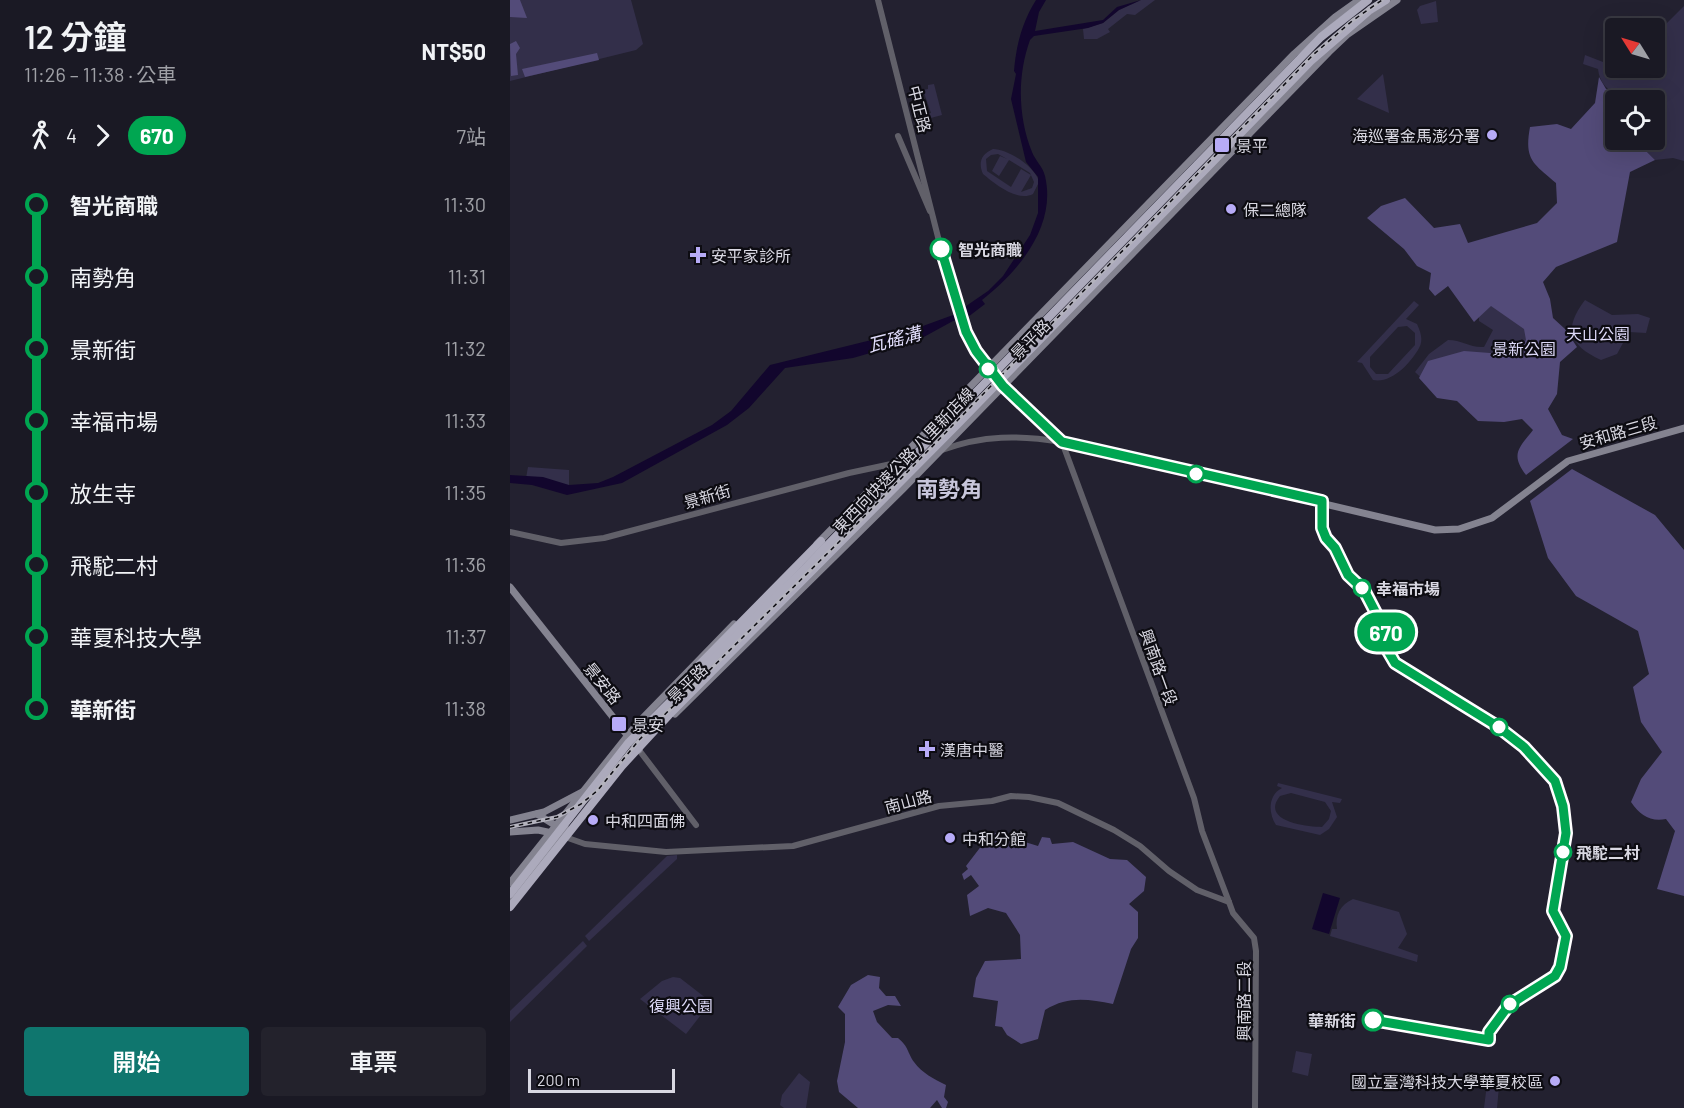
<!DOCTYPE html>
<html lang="zh-TW">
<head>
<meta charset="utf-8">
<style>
  body { margin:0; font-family:Barlow,"Noto Sans TC",sans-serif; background:#23222c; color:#f1f3f6; height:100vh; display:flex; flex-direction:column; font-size:22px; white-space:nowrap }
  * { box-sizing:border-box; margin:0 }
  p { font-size:20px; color:#9fa0a6 }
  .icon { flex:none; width:33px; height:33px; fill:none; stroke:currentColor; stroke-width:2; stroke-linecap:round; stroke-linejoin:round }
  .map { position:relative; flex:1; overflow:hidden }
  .panel { display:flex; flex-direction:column; background:#1a1924; width:510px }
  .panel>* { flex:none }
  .badge { padding:0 12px; border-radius:20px; font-size:21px; line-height:39px }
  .needle { width:39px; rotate:307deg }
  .tools { position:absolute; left:1095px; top:18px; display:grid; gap:12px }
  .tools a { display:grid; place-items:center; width:60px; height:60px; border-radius:6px; background:#1a1924; box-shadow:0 6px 24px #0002,0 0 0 2px #383841; font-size:30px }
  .scale { position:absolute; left:18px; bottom:15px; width:147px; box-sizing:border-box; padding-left:6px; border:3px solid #d9d8e2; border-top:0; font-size:16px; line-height:21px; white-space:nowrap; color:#d9d8e2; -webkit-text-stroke:4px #0d0c12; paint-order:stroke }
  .map>.badge { position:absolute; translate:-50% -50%; box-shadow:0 0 0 3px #fff }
  .legs { display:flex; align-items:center; gap:9px; height:66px; padding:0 24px; font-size:20px }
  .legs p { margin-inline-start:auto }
  .summary { display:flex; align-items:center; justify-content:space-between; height:102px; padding:0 24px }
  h1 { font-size:33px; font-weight:600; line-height:45px }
  .action { display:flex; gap:12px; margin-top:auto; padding:12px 24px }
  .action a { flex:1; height:69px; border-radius:6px; background:#0f766e; color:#fff; font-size:24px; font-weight:600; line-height:69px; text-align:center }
  .action a+a { background:#23222c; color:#f1f3f6 }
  ul { padding:0 24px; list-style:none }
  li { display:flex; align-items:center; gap:21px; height:72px; font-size:22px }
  li i { display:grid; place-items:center; width:9px; height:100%; margin:0 8px; background:currentColor }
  li i::after { content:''; width:15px; height:15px; margin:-8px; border:4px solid; border-radius:50%; background:#1a1924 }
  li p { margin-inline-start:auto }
  li:first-child i { background:linear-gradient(#0000 50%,currentColor 0) }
  li:last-child i { background:linear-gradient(currentColor 50%,#0000 0) }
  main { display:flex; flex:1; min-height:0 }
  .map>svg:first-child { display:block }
</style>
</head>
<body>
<main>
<section class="panel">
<div class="summary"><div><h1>12 分鐘</h1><p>11:26 – 11:38 · 公車</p></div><b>NT$50</b></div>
<div class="legs"><svg class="icon" aria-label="walk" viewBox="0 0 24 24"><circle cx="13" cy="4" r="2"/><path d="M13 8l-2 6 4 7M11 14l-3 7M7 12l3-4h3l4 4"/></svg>4<svg class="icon" aria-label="forward" viewBox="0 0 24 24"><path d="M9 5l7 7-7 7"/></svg><b class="badge" style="background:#00a651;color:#fff">670</b><p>7站</p></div>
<ul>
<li><i style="color:#00a651"></i><b>智光商職</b><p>11:30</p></li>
<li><i style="color:#00a651"></i><span>南勢角</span><p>11:31</p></li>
<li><i style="color:#00a651"></i><span>景新街</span><p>11:32</p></li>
<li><i style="color:#00a651"></i><span>幸福市場</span><p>11:33</p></li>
<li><i style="color:#00a651"></i><span>放生寺</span><p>11:35</p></li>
<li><i style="color:#00a651"></i><span>飛駝二村</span><p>11:36</p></li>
<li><i style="color:#00a651"></i><span>華夏科技大學</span><p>11:37</p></li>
<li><i style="color:#00a651"></i><b>華新街</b><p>11:38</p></li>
</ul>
<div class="action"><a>開始</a><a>車票</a></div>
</section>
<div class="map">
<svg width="1174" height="1108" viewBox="0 0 1174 1108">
  <rect width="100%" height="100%" fill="#232130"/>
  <g fill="#332f4a" fill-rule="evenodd">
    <path d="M0 0H121L133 44 126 50 0 81Z"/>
    <path d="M631 0H645L625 15 617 14 598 29 600 32 587 39H574L573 29 593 23 609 10Z"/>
    <path d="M926 1 928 22 911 24 907 10 910 6Z"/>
    <path d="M1174 6V161L1163 158 1145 160 1129 144 1115 152 1111 147 1112 140H1144V100C1121 100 1091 97 1088 69L1073 64 1075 55 1093 62 1103 51 1105 53 1106 68H1122L1132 73 1137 68H1144L1145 57 1152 47 1145 42V35Z"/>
    <path d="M873 74 879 113 847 99Z"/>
    <path d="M424 84 432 115 417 119 416 114 421 113 413 90 418 89V85Z"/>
    <path d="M483 149C498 149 526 167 529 182L523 194C507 202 485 184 473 174 468 163 471 154 483 149ZM488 154 497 159 490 156 482 171 489 176 499 160 520 173 524 182 522 188 511 192 521 175 511 169 501 187 477 171 476 159 481 155Z"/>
    <path d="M1026 281 1034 310 1054 334 927 393 905 372 919 354 938 340C952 340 960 348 974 347L983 330 969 321V313L973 306Z"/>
    <path d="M1075 300 1102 315 1128 314 1140 318 1136 333 1119 332 1107 354 1091 360C1059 345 1053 329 1075 300Z"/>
    <path d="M904 301 909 305 896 319 907 324C910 331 914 340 909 348 901 363 881 384 863 380L852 363 847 362ZM897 326 905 333V345L878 374H866L860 367V357L888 327Z"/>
    <path d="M18 467 59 470V486L16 478Z"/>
    <path d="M768 783 832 799 830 803 822 802 827 817 819 829 810 835 766 825C758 813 758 795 772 788L767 786ZM781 793 815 802 821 811 819 819 812 827C796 827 750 821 770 796Z"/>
    <path d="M167 855V859L79 941 75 936 157 856Z"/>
    <path d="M843 899 889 912 897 934 888 948 908 955 907 962 820 936 822 929H827C825 915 830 905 843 899Z"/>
    <path d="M73 941 77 946 0 1022V1011Z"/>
    <path d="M163 977 170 978 201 1002 176 1034 130 999 152 981Z"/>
    <path d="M786 1051 802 1054 798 1076 782 1072Z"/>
    <path d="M289 1073 300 1082 296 1108H274L270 1105 272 1095Z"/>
    <path d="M977 1084 989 1086 987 1108H974Z"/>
  </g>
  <g fill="#534b79">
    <path d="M0 0H10L17 18 0 17Z"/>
    <path d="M6 41 10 48 6 54 8 75 1 76 0 44Z"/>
    <path d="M87 53 89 60 15 77 12 69Z"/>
    <path d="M1089 77 1096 89 1121 99 1106 100V140H1112L1111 147 1115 152 1129 144 1145 160 1120 172 1107 242 1046 267 1033 282 1040 299 1043 318 1055 329 1067 347 1050 362 1047 394 1038 409 1052 435 1063 439 1016 475C1000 454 1009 448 1023 430L1012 419 994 422 968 421 947 401 927 398 909 378 918 361 954 351 1006 355 1016 340 1014 329 981 306 964 322 938 286 925 296 919 289 921 273 907 266 894 249 857 218 871 206 895 198 924 228 950 224 958 243 1027 223 1047 203 1046 183C1023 163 1014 160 1020 127L1047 124 1061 129 1085 103Z"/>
    <path d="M1062 469 1145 515 1174 550V896L1147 889 1165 831 1156 819C1140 822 1130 815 1121 802L1131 779 1152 752 1131 722 1123 687 1139 674 1128 631 1066 596 1038 558 1020 501Z"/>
    <path d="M482 832 528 846 532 837 540 838 542 844 563 842 600 859 617 860 636 877 634 891 619 904 628 912V938L621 949 603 1004C577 999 558 996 535 1010L528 1039 511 1044 497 1035 492 1027 485 1026 488 1001 463 997 466 978 475 961 511 959 510 935 496 913 478 908 460 916 457 895 469 886 461 875 454 880 452 874 458 869 456 866Z"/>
    <path d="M358 975 370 977 369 988 376 996H385L391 1006 378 1005 363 1011 367 1022 382 1038H388C399 1047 397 1052 404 1062 412 1073 424 1079 436 1085L434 1097 438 1102 436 1108H432L427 1100 420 1108H348L329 1092 327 1081 335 1042V1014L328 1007 341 985Z"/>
  </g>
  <g fill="#12062d">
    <path d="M526 0H536L529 12 525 31 593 20 607 7 631 0 609 10 593 23 578 28 524 36 520 40C507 76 508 117 522 152 525 160 533 167 535 176 547 226 508 272 472 300L475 304 458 317 443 321 412 338 343 358 275 368 239 408 217 425 112 483 57 495 22 485 0 483V475L33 477 59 485 88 483 103 477 202 425 221 411 260 365 402 330 443 315 478 291 493 276 520 235 528 213V177L516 162 501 99 506 74 504 71C506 46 512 22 526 0Z"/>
    <path d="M813 893 830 898 819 934 802 929Z"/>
  </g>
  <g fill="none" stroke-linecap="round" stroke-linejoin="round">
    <g stroke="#616069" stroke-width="6">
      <path d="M368 0 430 245 456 332 478 369 491 385"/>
      <path d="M388 136 420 211"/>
      <path d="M432 450C473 435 509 435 552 442L684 798 692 831 719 902 723 913 744 938 746 951 745 1108"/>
      <path d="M0 532 51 543 94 538 339 473 386 463"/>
      <path d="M129 750 186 825"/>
      <path d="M58 838 75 844 156 852 283 846 429 806 482 801 501 796 519 797 548 803 604 830 630 846 659 871 687 890 719 902"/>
    </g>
    <g stroke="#848390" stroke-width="7">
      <path d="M493 386 552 442 925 530 949 529 982 518 1058 461 1174 428"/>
      <path d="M307 544 784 54 825 17 849 0"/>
      <path d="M0 587 129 750"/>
      <path d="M165 714 393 489 819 52 838 34 887 0"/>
      <path d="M27 814 48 827"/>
      <path d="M0 820 34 812 72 792"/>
      <path d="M0 832 28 830 42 833"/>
      <path d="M0 883 127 724 224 624"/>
      <path d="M0 901 55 827"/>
    </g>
    <g stroke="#acaabc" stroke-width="8">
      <path d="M180 674 311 541"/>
      <path d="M0 894 119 742 297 566 811 37 858 0"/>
      <path d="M0 907 112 766 159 715 448 424 801 61 860 10 876 0"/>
    </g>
    <defs>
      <path id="rail" d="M0 827 47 817 71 804 87 791 130 739 338 533 804 54 842 21 872 0"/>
    </defs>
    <use href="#rail" stroke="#b3b2bd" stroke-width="4"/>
    <use href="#rail" stroke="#0d0c12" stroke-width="1.5" stroke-dasharray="4.5" stroke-linecap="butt"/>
  </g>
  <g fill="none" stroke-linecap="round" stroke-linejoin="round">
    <defs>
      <path id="line-1" d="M431 249 456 332 466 351 493 386 552 442 812 501V528L816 538 825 548 838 575 854 590 880 640 878 651 885 663 987 726 1014 747 1045 781 1053 806 1056 833 1043 911 1056 936 1050 967 1045 976 999 1005 979 1032V1040L863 1020"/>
    </defs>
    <use href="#line-1" stroke="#fff" stroke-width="14"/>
    <use href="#line-1" stroke="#00a651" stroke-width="9"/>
  </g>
  <g fill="#b7abf7" stroke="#0d0c12" stroke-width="2">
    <circle cx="982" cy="135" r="6"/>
    <rect x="704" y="137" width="16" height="16" rx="3"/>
    <circle cx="721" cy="209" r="6"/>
    <path d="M185 246h6v6h6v6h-6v6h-6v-6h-6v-6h6z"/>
    <rect x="101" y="716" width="16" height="16" rx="3"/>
    <path d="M414 740h6v6h6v6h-6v6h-6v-6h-6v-6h6z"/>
    <circle cx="83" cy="820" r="6"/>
    <circle cx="440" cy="838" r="6"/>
    <circle cx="1045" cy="1081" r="6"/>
  </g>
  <g fill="#fff" stroke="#00a651" stroke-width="3">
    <circle cx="431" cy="249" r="10"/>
    <circle cx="478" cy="369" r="8"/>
    <circle cx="686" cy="474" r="8"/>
    <circle cx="852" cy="588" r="8"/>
    <circle cx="989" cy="727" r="8"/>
    <circle cx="1053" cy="852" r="8"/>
    <circle cx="1000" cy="1004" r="8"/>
    <circle cx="863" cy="1020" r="10"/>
  </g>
  <g text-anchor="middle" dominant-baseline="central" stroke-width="4.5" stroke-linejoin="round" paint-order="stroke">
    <g font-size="16" fill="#d9d8e2" stroke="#0d0c12">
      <text transform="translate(410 109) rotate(76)">中正路</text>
      <text transform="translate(520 339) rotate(-46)">景平路</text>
      <text transform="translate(1108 432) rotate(-16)">安和路三段</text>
      <text transform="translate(393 460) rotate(-46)">東西向快速公路 八里新店線</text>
      <text transform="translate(197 496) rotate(-16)">景新街</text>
      <text transform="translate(649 667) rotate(70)">興南路一段</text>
      <text transform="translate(93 683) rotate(51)">景安路</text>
      <text transform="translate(177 683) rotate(-44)">景平路</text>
      <text transform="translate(398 801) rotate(-15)">南山路</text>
      <text transform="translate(733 1001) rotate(-90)">興南路二段</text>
    </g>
    <g font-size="16" fill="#d9d8e2" stroke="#0d0c12" text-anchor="start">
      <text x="970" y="135" text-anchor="end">海巡署金馬澎分署</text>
      <text x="726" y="145">景平</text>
      <text x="733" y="209">保二總隊</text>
      <text x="201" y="255">安平家診所</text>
      <text x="122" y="724">景安</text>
      <text x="430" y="749">漢唐中醫</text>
      <text x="95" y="820">中和四面佛</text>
      <text x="452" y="838">中和分館</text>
      <text x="1033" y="1081" text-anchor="end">國立臺灣科技大學華夏校區</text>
    </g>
    <g font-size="16" font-weight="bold" fill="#d9d8e2" stroke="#0d0c12" text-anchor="start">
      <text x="448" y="249">智光商職</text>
      <text x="866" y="588">幸福市場</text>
      <text x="1066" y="852">飛駝二村</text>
      <text x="846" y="1020" text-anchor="end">華新街</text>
    </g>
    <g font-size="16" fill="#dedaf9" stroke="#0d0c12">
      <text x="1088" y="333">天山公園</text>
      <text x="1014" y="348">景新公園</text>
      <text x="171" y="1005">復興公園</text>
    </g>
    <g font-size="18" font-style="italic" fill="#e1ddfc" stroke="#0d0c12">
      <text transform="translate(384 339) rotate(-14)">瓦磘溝</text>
    </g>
    <g font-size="22" font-weight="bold" fill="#c8c6db" stroke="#0d0c12">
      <text x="439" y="488">南勢角</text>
    </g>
  </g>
</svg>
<div class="tools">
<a><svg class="needle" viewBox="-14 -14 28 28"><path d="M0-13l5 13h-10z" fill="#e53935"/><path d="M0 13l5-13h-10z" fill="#9fa0a6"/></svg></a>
<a><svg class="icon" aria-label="locate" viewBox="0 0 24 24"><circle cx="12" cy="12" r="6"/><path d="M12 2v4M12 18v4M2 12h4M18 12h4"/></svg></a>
</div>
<div class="scale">200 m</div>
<b class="badge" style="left:876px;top:632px;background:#00a651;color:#fff">670</b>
</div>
</main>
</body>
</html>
